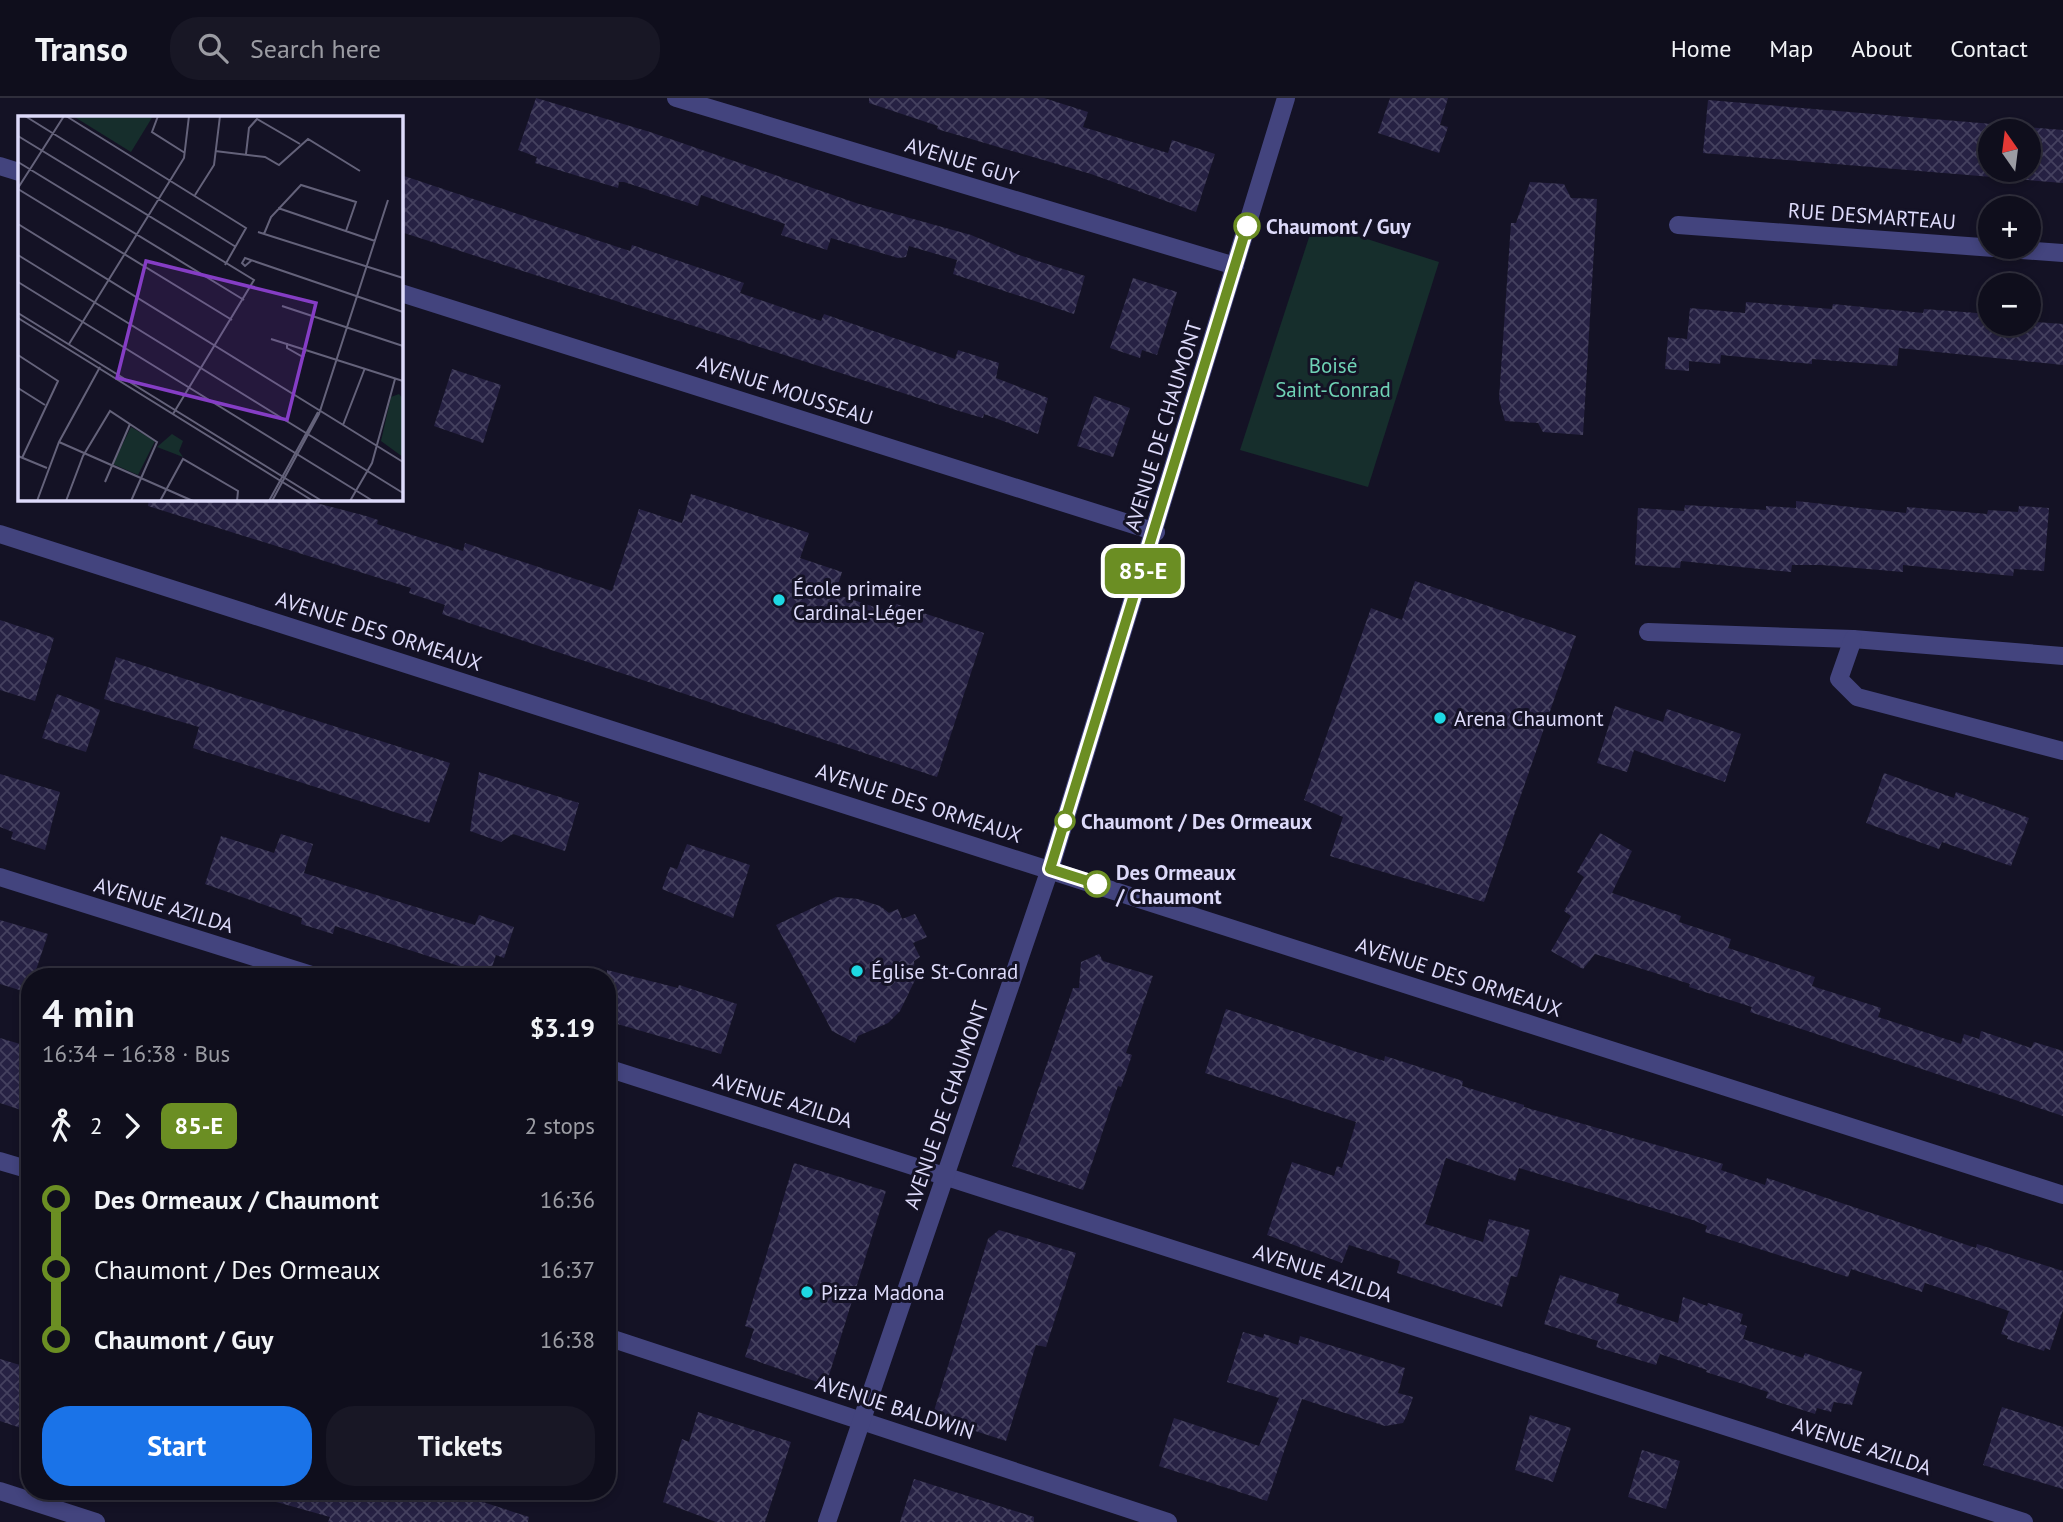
<!DOCTYPE html>
<html lang="en">
<head>
<meta charset="utf-8">
<style>
  body { margin:0; font-family:"PT Sans",sans-serif; background:#181725; color:#f1f3f6; height:100vh; display:flex; flex-direction:column; font-size:26px; white-space:nowrap }
  * { box-sizing:border-box; margin:0 }
  p { font-size:23px; color:#9b9ca3 }
  .icon { flex:none; width:38px; height:38px; fill:none; stroke:currentColor; stroke-width:2; stroke-linecap:round; stroke-linejoin:round }
  .map { position:relative; flex:1; overflow:hidden }
  .panel { position:absolute; left:21px; top:870px; width:595px; height:532px; display:flex; flex-direction:column; background:#0f0e1c; border-radius:28px; box-shadow:0 4px 10px #0003,0 0 0 2px #2f2e3b }
  .panel>* { flex:none }
  .badge { padding:0 14px; border-radius:10px; font-size:24px; line-height:46px }
  .needle { width:46px; rotate:346deg }
  .buttons { position:absolute; left:1978px; top:21px; display:grid; gap:14px }
  .buttons a { display:grid; place-items:center; width:63px; height:63px; border-radius:50%; background:#0f0e1c; box-shadow:0 4px 10px #0003,0 0 0 2px #2f2e3b; font-size:35px }
  .map>.badge { position:absolute; translate:-50% -50%; box-shadow:0 0 0 4px #fff }
  .legs { display:flex; align-items:center; gap:10px; height:77px; padding:0 21px; font-size:23px }
  .legs p { margin-inline-start:auto }
  .headline { display:flex; align-items:center; justify-content:space-between; height:119px; padding:0 21px }
  h1 { font-size:38px; font-weight:700; line-height:52px }
  .action { display:flex; gap:14px; margin-top:auto; padding:14px 21px }
  .action a { flex:1; height:80px; border-radius:28px; background:#1a73e8; color:#fff; font-size:28px; font-weight:700; line-height:80px; text-align:center }
  .action a+a { background:#181725; color:#f1f3f6 }
  ul { padding:0 21px; list-style:none }
  li { display:flex; align-items:center; gap:24px; height:70px; font-size:26px }
  li i { display:grid; place-items:center; width:10px; height:100%; margin:0 9px; background:currentColor }
  li i::after { content:''; width:18px; height:18px; margin:-9px; border:5px solid; border-radius:50%; background:#0f0e1c }
  li p { margin-inline-start:auto }
  li:first-child i { background:linear-gradient(#0000 50%,currentColor 0) }
  li:last-child i { background:linear-gradient(currentColor 50%,#0000 0) }
  header { display:flex; align-items:center; gap:42px; box-sizing:border-box; height:98px; padding:0 35px; background:#0f0e1c; border-bottom:2px solid #2f2e3b }
  header strong { font-size:33px }
  nav { display:flex; gap:38px; margin-inline-start:auto; font-size:24px }
  .search { width:490px; height:63px; background:#181725; display:flex; align-items:center; gap:18px; box-sizing:border-box; padding:0 24px; border-radius:28px; color:#9b9ca3; font-size:26px }
  .map>svg:first-child { display:block }
</style>
</head>
<body>
<header>
<strong>Transo</strong>
<div class="search"><svg class="icon" aria-label="search" viewBox="0 0 24 24"><circle cx="10" cy="10" r="6"/><path d="M15 15l6 6"/></svg>Search here</div>
<nav><a>Home</a><a>Map</a><a>About</a><a>Contact</a></nav>
</header>
<div class="map">
<svg width="2063" height="1424" viewBox="0 0 2063 1424">
  <defs>
    <pattern id="building-cross-hatch" width="8" height="8" patternUnits="userSpaceOnUse" patternTransform="scale(1.75)"><rect width="8" height="8" fill="#262143"/><path d="M0 0l8 8M0 8l8-8" fill="none" stroke="#45415f"/></pattern>
  </defs>
  <rect width="100%" height="100%" fill="#141225"/>
  <path fill="#162e2c" d="M1314 124 1439 164 1368 389 1240 352Z"/>
  <g fill="url(#building-cross-hatch)" fill-rule="evenodd">
    <path d="M536 0 650 34 859 106 971 137 1019 157 1085 178 1074 216 953 176 957 162 909 148 906 159 898 160 831 140 827 152 781 137 785 126 701 97 698 108 624 84H619L618 90 535 65 537 59 518 52Z"/>
    <path d="M869 0H1044L1088 14 1083 29 1168 55 1172 42 1215 56 1196 114 1091 76 937 31 938 28 869 5Z"/>
    <path d="M1390 0H1448L1440 27 1448 29 1439 55 1378 35Z"/>
    <path d="M1708 2 2063 32V85L1703 55ZM1990 33H2028V72H1990Z"/>
    <path d="M401 77 569 133 630 153 632 147 744 185 740 195 821 223 824 216 955 261 958 252 999 265 996 280 1048 300 1038 336 984 316 983 320 959 313 401 134Z"/>
    <path d="M1530 84 1564 86 1571 100 1597 101 1583 337 1543 334 1538 325 1505 323 1499 301 1511 125H1516Z"/>
    <path d="M1133 180 1177 194 1157 257 1142 252 1140 260 1110 250Z"/>
    <path d="M1746 204 1832 211 1833 206 1923 215 1924 211 1990 216V226H2028V219L2036 220V224L2063 226V267L1899 250 1897 268 1812 261V266L1721 257 1720 266 1689 263V273L1665 271 1668 239 1687 241 1690 210 1745 215Z"/>
    <path d="M452 271 501 287 483 345 434 328Z"/>
    <path d="M1094 298 1130 310 1113 359 1077 348Z"/>
    <path d="M691 396 809 435 800 460 842 474 835 496 893 515 896 506 984 535 937 679 442 516 445 507 409 495 411 490 148 408 149 401H301L366 418 378 422 377 426 463 453 465 445 612 493 639 411 682 425Z"/>
    <path d="M1796 403 1906 415 1907 409 1987 416 1988 412 2018 414 2019 408 2049 410 2044 473 2014 471 2013 478 1903 467V474L1822 467H1792L1791 474 1681 463 1680 470 1635 467 1638 410 1684 413 1685 407 1766 412V408L1796 410Z"/>
    <path d="M1415 483 1576 538 1484 804 1330 758 1343 719 1304 702 1371 510 1402 522Z"/>
    <path d="M0 522 54 540 35 603 0 592Z"/>
    <path d="M116 559 450 665 429 725 193 650 199 629 104 601Z"/>
    <path d="M57 596 100 612 86 654 42 640Z"/>
    <path d="M1615 608 1663 624 1667 611 1741 636 1725 684 1634 652 1627 674 1597 665Z"/>
    <path d="M479 674 579 705 565 753 513 736 501 744 470 733Z"/>
    <path d="M1884 675 1954 700 1956 694 2029 720 2011 768 1942 744 1939 751 1866 725Z"/>
    <path d="M0 676 60 694 45 752 11 741 13 734 0 729Z"/>
    <path d="M1600 735 1632 753 1612 795 1681 818 1679 824 1731 841 1728 850 1815 879 1812 888 1881 910 1878 919 1961 946 1964 936 1979 941 1981 933 2031 950 2034 944 2063 953V1018L1750 914 1752 909 1689 889 1690 886 1595 856 1583 871 1551 853 1571 818 1564 813 1584 779 1577 774Z"/>
    <path d="M281 736 313 746 304 775 475 827 479 817 514 829 504 860 496 857 489 878H474L461 874 462 869 335 828 333 836 301 826 302 820 205 786 221 738 274 755Z"/>
    <path d="M687 746 750 767 733 820 662 791 670 769 677 771Z"/>
    <path d="M836 799 858 801 880 808 889 815 898 811 902 821 915 816 927 839 913 845 920 859 914 863 915 882 900 913 888 925 858 938 855 945 832 933 776 827Z"/>
    <path d="M0 822 48 836 34 878H30L29 895 0 886Z"/>
    <path d="M1099 856 1103 863 1153 878 1126 955 1132 957 1121 989 1118 988 1083 1092 1012 1068 1073 890H1079L1081 864Z"/>
    <path d="M607 872 678 890 679 887 737 906 721 956 607 923Z"/>
    <path d="M1226 911 1384 963 1385 958 1463 983 1462 988 1524 1007V1009L1723 1066 1721 1072 1765 1087 1767 1080 1976 1150 1977 1146 2063 1173V1212L2050 1252 2045 1250 2044 1253 2007 1241 2008 1238 2001 1236 2009 1213 1925 1185 1922 1194 1851 1171 1848 1179 1705 1134 1707 1128 1693 1122 1519 1070 1515 1083 1446 1060 1425 1126 1483 1144 1489 1121 1530 1132 1517 1179 1511 1178 1502 1209 1397 1175 1400 1163 1349 1147 1342 1165 1267 1137 1292 1064 1334 1078 1337 1068 1342 1070 1356 1024 1205 975Z"/>
    <path d="M0 940 30 949V1015L0 1005Z"/>
    <path d="M794 1065 886 1093 826 1287 745 1259 754 1231 745 1228Z"/>
    <path d="M999 1132 1076 1155 1046 1249 1036 1247 1006 1343 932 1319 988 1141Z"/>
    <path d="M1560 1177 1619 1196 1616 1205 1678 1225 1683 1199 1707 1208 1708 1205 1743 1216 1740 1226 1747 1228 1743 1241 1803 1260 1805 1255 1862 1274 1852 1307 1834 1304 1831 1314 1817 1310 1815 1316 1766 1300 1768 1294 1706 1274 1707 1272 1660 1256 1656 1267 1596 1249 1598 1243 1544 1226Z"/>
    <path d="M1243 1234 1263 1240 1264 1236 1298 1247 1300 1238 1405 1270 1398 1295 1413 1299 1407 1317 1403 1325 1385 1328 1302 1301 1267 1403 1159 1368 1174 1320 1259 1348 1279 1300 1227 1284Z"/>
    <path d="M0 1261 30 1270V1333L0 1323Z"/>
    <path d="M2002 1309 2063 1329V1391L1983 1367Z"/>
    <path d="M698 1314 791 1344 765 1424H716L663 1404 682 1341 689 1344Z"/>
    <path d="M1530 1317 1571 1330 1553 1384 1515 1372Z"/>
    <path d="M1642 1352 1680 1363 1666 1411 1628 1399Z"/>
    <path d="M914 1381 1034 1419V1424H900Z"/>
    <path d="M263 1393H449L529 1419 528 1424H328L330 1419 262 1400Z"/>
  </g>
  <g fill="none" stroke-linecap="round" stroke-linejoin="round">
    <g stroke="#43447e" stroke-width="18">
      <path d="M676 0 1235 168"/>
      <path d="M0 68 19 74"/>
      <path d="M1678 127 2063 155"/>
      <path d="M401 195 1156 434"/>
      <path d="M0 436 2063 1097"/>
      <path d="M1648 534 1853 541 2063 558"/>
      <path d="M1853 541 1839 581 1857 599 2063 653"/>
      <path d="M0 779 315 878"/>
      <path d="M607 970 2024 1424"/>
      <path d="M0 1063 30 1072"/>
      <path d="M607 1239 1168 1424"/>
      <path d="M0 1393 96 1424"/>
      <path d="M827 1424 1050 771 1286 0"/>
    </g>
  </g>
  <g fill="none" stroke-linecap="round" stroke-linejoin="round">
    <defs>
      <path id="line-1" d="M1097 786 1050 771 1247 128"/>
    </defs>
    <use href="#line-1" stroke="#fff" stroke-width="16"/>
    <use href="#line-1" stroke="#6b8e23" stroke-width="10"/>
  </g>
  <g fill="#fff" stroke="#6b8e23" stroke-width="3.5">
    <circle cx="1247" cy="128" r="12"/>
    <circle cx="1065" cy="723" r="9"/>
    <circle cx="1097" cy="786" r="12"/>
  </g>
  <g fill="#1ed8e3" stroke="#141225" stroke-width="2.5">
    <circle cx="779" cy="502" r="7"/>
    <circle cx="1440" cy="620" r="7"/>
    <circle cx="857" cy="873" r="7"/>
    <circle cx="807" cy="1194" r="7"/>
  </g>
  <g text-anchor="middle" dominant-baseline="central" stroke-width="6" stroke-linejoin="round" paint-order="stroke">
    <g font-size="21" fill="#dddafa" stroke="#141225">
      <text transform="translate(962 63) rotate(17)">AVENUE GUY</text>
      <text transform="translate(1872 118) rotate(4)">RUE DESMARTEAU</text>
      <text transform="translate(785 292) rotate(18)">AVENUE MOUSSEAU</text>
      <text transform="translate(1163 328) rotate(-73)">AVENUE DE CHAUMONT</text>
      <text transform="translate(379 533) rotate(18)">AVENUE DES ORMEAUX</text>
      <text transform="translate(919 705) rotate(18)">AVENUE DES ORMEAUX</text>
      <text transform="translate(164 807) rotate(17)">AVENUE AZILDA</text>
      <text transform="translate(1459 879) rotate(18)">AVENUE DES ORMEAUX</text>
      <text transform="translate(783 1002) rotate(17)">AVENUE AZILDA</text>
      <text transform="translate(946 1007) rotate(-71)">AVENUE DE CHAUMONT</text>
      <text transform="translate(1323 1175) rotate(18)">AVENUE AZILDA</text>
      <text transform="translate(895 1309) rotate(18)">AVENUE BALDWIN</text>
      <text transform="translate(1862 1348) rotate(18)">AVENUE AZILDA</text>
    </g>
    <g font-size="21" font-weight="bold" fill="#dddafa" stroke="#141225" text-anchor="start">
      <text x="1266" y="128">Chaumont / Guy</text>
      <text x="1081" y="723">Chaumont / Des Ormeaux</text>
      <text x="1116" y="774">Des Ormeaux<tspan x="1116" dy="24">/ Chaumont</tspan></text>
    </g>
    <g font-size="21" fill="#6fd2b5" stroke="#141225">
      <text x="1333" y="267">Boisé<tspan x="1333" dy="24">Saint-Conrad</tspan></text>
    </g>
    <g font-size="21" fill="#dddafa" stroke="#141225" text-anchor="start">
      <text x="793" y="490">École primaire<tspan x="793" dy="24">Cardinal-Léger</tspan></text>
      <text x="1454" y="620">Arena Chaumont</text>
      <text x="871" y="873">Église St-Conrad</text>
      <text x="821" y="1194">Pizza Madona</text>
    </g>
  </g>
  <g transform="translate(18 18)">
    <rect width="385" height="385" fill="#141225"/>
    <path d="M55 0H135L113 36ZM113 311 137 325 120 359 95 348ZM154 318 165 325 161 335 165 341 139 331Z" fill="#162e2c"/>
    <path d="M381 278 385 283V341L363 325 373 281Z" fill="#162e2c"/>
    <path fill="none" stroke="#64627a" stroke-width="2" d="M7 0 218 131M48 0 228 112 207 149M140 0 134 16 167 37M0 20 236 164 155 298M197 35 247 41 261 49 290 23 342 55M228 38 231 12 239 3 282 28M0 46 226 184M0 72 46 0M0 73 214 204M177 79 196 49 202 0M260 92 357 125M0 108 385 346M240 116 385 162M246 118 253 101 283 69 338 86 328 115M0 139 385 377M234 144 227 150 224 147 227 142 385 196M0 166 355 385M264 190 385 230M0 197 304 385M0 202 295 385M253 223 385 265M269 227V232L285 241 288 233M51 228 166 42 171 0M0 239 40 265 4 342M0 272 27 289M325 309 347 252M41 326 175 385M0 340 29 352M87 366 112 308M19 385 41 326 82 251M48 385 65 340 92 295 139 326 113 385M142 385 165 343 220 375 219 385M251 385 300 296M254 385 301 298 370 84M332 385 354 347 377 263"/>
    <path fill="#853dc5" fill-opacity="0.15" stroke="#853dc5" stroke-width="3.5" d="M128 145 298 187 269 304 99 262Z"/>
    <rect width="385" height="385" fill="none" stroke="#dddafa" stroke-width="3.5"/>
  </g>
</svg>
<div class="buttons">
<a><svg class="needle" viewBox="-14 -14 28 28"><path d="M0-13l5 13h-10z" fill="#e53935"/><path d="M0 13l5-13h-10z" fill="#9b9ca3"/></svg></a>
<a>+</a>
<a>−</a>
</div>
<b class="badge" style="left:1143px;top:473px;background:#6b8e23;color:#fff">85-E</b>
<section class="panel">
<div class="headline"><div><h1>4 min</h1><p>16:34 – 16:38 · Bus</p></div><b>$3.19</b></div>
<div class="legs"><svg class="icon" aria-label="walk" viewBox="0 0 24 24"><circle cx="13" cy="4" r="2"/><path d="M13 8l-2 6 4 7M11 14l-3 7M7 12l3-4h3l4 4"/></svg>2<svg class="icon" aria-label="forward" viewBox="0 0 24 24"><path d="M9 5l7 7-7 7"/></svg><b class="badge" style="background:#6b8e23;color:#fff">85-E</b><p>2 stops</p></div>
<ul>
<li><i style="color:#6b8e23"></i><b>Des Ormeaux / Chaumont</b><p>16:36</p></li>
<li><i style="color:#6b8e23"></i><span>Chaumont / Des Ormeaux</span><p>16:37</p></li>
<li><i style="color:#6b8e23"></i><b>Chaumont / Guy</b><p>16:38</p></li>
</ul>
<div class="action"><a>Start</a><a>Tickets</a></div>
</section>
</div>
</body>
</html>
